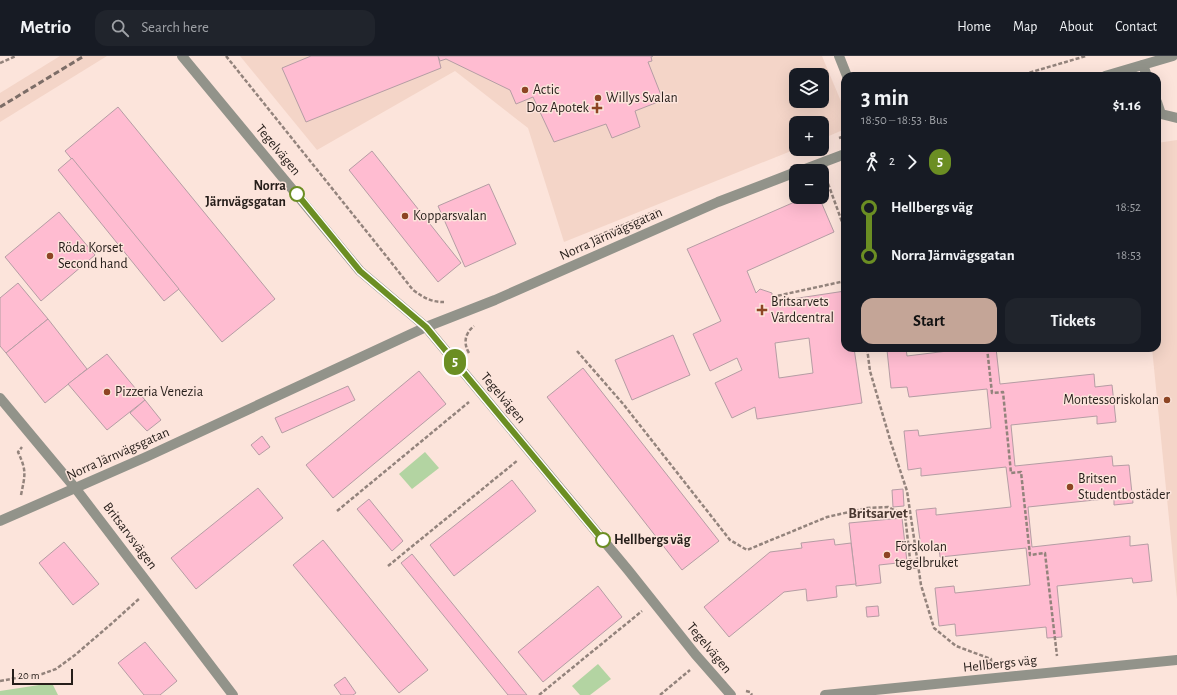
<!DOCTYPE html>
<html lang="en">
<head>
<meta charset="utf-8">
<style>
  body { margin:0; font-family:"Alegreya Sans",sans-serif; background:#20242c; color:#f1f3f6; height:100vh; display:flex; flex-direction:column; font-size:15px; white-space:nowrap }
  * { box-sizing:border-box; margin:0 }
  p { font-size:13px; color:#9ea1a6 }
  .icon { flex:none; width:22px; height:22px; fill:none; stroke:currentColor; stroke-width:2; stroke-linecap:round; stroke-linejoin:round }
  .map { position:relative; flex:1; overflow:hidden }
  .sheet { position:absolute; left:841px; top:16px; width:320px; height:280px; display:flex; flex-direction:column; background:#171b24; border-radius:12px; box-shadow:0 4px 16px #0002 }
  .sheet>* { flex:none }
  .badge { padding:0 8px; border-radius:13px; font-size:14px; line-height:26px }
  .controls { position:absolute; left:789px; top:12px; display:grid; gap:8px }
  .controls a { display:grid; place-items:center; width:40px; height:40px; border-radius:8px; background:#171b24; box-shadow:0 4px 16px #0002; font-size:20px }
  .scale { position:absolute; left:12px; bottom:10px; width:61px; box-sizing:border-box; padding-left:4px; border:2px solid #261e1a; border-top:0; font-size:11px; line-height:14px; white-space:nowrap; color:#261e1a; -webkit-text-stroke:3px #fce4db; paint-order:stroke }
  .map>.badge { position:absolute; translate:-50% -50%; box-shadow:0 0 0 2px #fff }
  .legs { display:flex; align-items:center; gap:6px; height:44px; padding:0 20px; font-size:13px }
  .legs p { margin-inline-start:auto }
  .head { display:flex; align-items:center; justify-content:space-between; height:68px; padding:0 20px }
  h1 { font-size:22px; font-weight:700; line-height:30px }
  .primary-button { display:flex; gap:8px; margin-top:auto; padding:8px 20px }
  .primary-button a { flex:1; height:46px; border-radius:12px; background:#c4a597; color:#111; font-size:16px; font-weight:700; line-height:46px; text-align:center }
  .primary-button a+a { background:#20242c; color:#f1f3f6 }
  ul { padding:0 20px; list-style:none }
  li { display:flex; align-items:center; gap:14px; height:48px; font-size:15px }
  li i { display:grid; place-items:center; width:6px; height:100%; margin:0 5px; background:currentColor }
  li i::after { content:''; width:10px; height:10px; margin:-5px; border:3px solid; border-radius:50%; background:#171b24 }
  li p { margin-inline-start:auto }
  li:first-child i { background:linear-gradient(#0000 50%,currentColor 0) }
  li:last-child i { background:linear-gradient(currentColor 50%,#0000 0) }
  header { display:flex; align-items:center; gap:24px; box-sizing:border-box; height:56px; padding:0 20px; background:#171b24; border-bottom:1px solid #363941 }
  header strong { font-size:19px }
  nav { display:flex; gap:22px; margin-inline-start:auto; font-size:14px }
  .search { width:280px; height:36px; background:#20242c; display:flex; align-items:center; gap:10px; box-sizing:border-box; padding:0 14px; border-radius:12px; color:#9ea1a6; font-size:15px }
  .map>svg:first-child { display:block }
</style>
</head>
<body>
<header>
<strong>Metrio</strong>
<div class="search"><svg class="icon" aria-label="search" viewBox="0 0 24 24"><circle cx="10" cy="10" r="6"/><path d="M15 15l6 6"/></svg>Search here</div>
<nav><a>Home</a><a>Map</a><a>About</a><a>Contact</a></nav>
</header>
<div class="map">
<svg width="1177" height="639" viewBox="0 0 1177 639">
  <rect width="100%" height="100%" fill="#fce4db"/>
  <g fill="#f4d5c8" fill-rule="evenodd">
    <path d="M60 0H107L0 66V37Z"/>
    <path d="M240 0H822L845 55V73L822 83V67H796V93L564 186 528 72 455 15 317 94ZM796 19H822V45H796Z"/>
    <path d="M1177 84V543L1152 292H1157V87Z"/>
  </g>
  <g fill="#b3d4a2">
    <path d="M425 396 439 412 412 433 399 418Z"/>
    <path d="M598 608 611 623 590 639H580L572 630Z"/>
    <path d="M52 627 58 639H0V635Z"/>
  </g>
  <g fill="#ffbcd1" stroke="#b59da4" fill-rule="evenodd">
    <path d="M311 0H438L441 12 306 66 282 12Z"/>
    <path d="M438 0H653L651 1 652 5 648 6 663 44 635 55 640 71 612 82 606 68 554 86 533 41 516 48 510 34 446 3 440 5Z"/>
    <path d="M118 51 275 243 222 286 65 95Z"/>
    <path d="M372 95 461 207 438 226 349 114Z"/>
    <path d="M72 102 179 233 164 245 58 114Z"/>
    <path d="M489 128 516 188 465 211 438 150Z"/>
    <path d="M806 141H819L834 176 747 215 756 237 760 233 772 237V246L845 235V292H854L862 347 757 363 755 351 732 362 715 327 742 314 737 302 710 315 693 278 721 265 687 193ZM809 282 813 317 779 322 775 287Z"/>
    <path d="M59 156 95 199 41 245 5 201Z"/>
    <path d="M18 227 48 263 6 297 0 290V242Z"/>
    <path d="M48 263 87 313 45 347 6 297Z"/>
    <path d="M673 279 690 319 632 344 615 304Z"/>
    <path d="M906 292 907 300 972 292H996L1000 328 1094 318 1095 331 1112 329 1116 366 1097 368V360L1011 369 1015 410 1112 400 1113 410 1129 409 1133 447 1114 449V442L1028 451 1032 491 1130 480V490L1148 488 1152 525 1133 527 1132 522 1057 530 1062 581 1047 582 1046 571 956 580 955 568 939 570 935 532 954 530 955 537 1030 529 1026 492 940 501 939 490 921 492 916 454 936 452V459L1011 451 1006 411 921 420V412L908 414 904 375 918 374 919 380 991 372 987 333 909 341 907 331 891 332 887 294Z"/>
    <path d="M107 298 145 344 107 374 68 328Z"/>
    <path d="M583 312 719 485 682 514 547 341Z"/>
    <path d="M419 315 446 348 333 442 306 409Z"/>
    <path d="M348 330 355 344 282 377 275 362Z"/>
    <path d="M145 344 161 364 147 375 130 357Z"/>
    <path d="M262 380 270 391 259 399 251 389Z"/>
    <path d="M512 424 536 455 454 520 430 489Z"/>
    <path d="M258 432 283 462 196 533 171 502Z"/>
    <path d="M903 433 904 450 893 451 892 434Z"/>
    <path d="M369 443 403 485 392 495 357 453Z"/>
    <path d="M902 462 907 506 879 509 881 527 856 530 849 467Z"/>
    <path d="M834 483 835 489 851 487 856 528 836 530 837 541 807 545 806 533 784 536 729 581 704 551 770 496 802 492 801 487Z"/>
    <path d="M323 484 428 614 399 637 293 509Z"/>
    <path d="M64 486 99 528 73 549 39 507Z"/>
    <path d="M412 498 527 639H508L401 507Z"/>
    <path d="M598 530 622 561 543 626 518 596Z"/>
    <path d="M878 550 879 560 867 561 866 551Z"/>
    <path d="M145 586 177 625 160 639H144L118 607Z"/>
    <path d="M345 621 356 637 353 639H341L334 629Z"/>
  </g>
  <g fill="none" stroke-linecap="round" stroke-linejoin="round">
    <g stroke="#93837c" stroke-width="2.5" stroke-dasharray="4 2" stroke-linecap="butt">
      <path d="M226 0 383 196 413 234C424 242 431 246 444 246"/>
      <path d="M0 7 16 0"/>
      <path d="M1018 20 1086 0"/>
      <path d="M839 82 845 80"/>
      <path d="M826 122 845 174"/>
      <path d="M593 182 658 154"/>
      <path d="M772 241 845 225"/>
      <path d="M867 292 870 315 891 387 907 435 921 529 934 572 956 590 991 603V608"/>
      <path d="M987 292 992 337 1003 336 1011 417 1021 416 1030 499 1045 497 1057 600"/>
      <path d="M577 295 624 349 730 484 747 494 827 461 867 452 888 451 905 459 911 512 919 511"/>
      <path d="M469 297C463 287 465 277 474 270"/>
      <path d="M21 439C25 419 27 415 18 396L22 391"/>
      <path d="M337 455 469 346"/>
      <path d="M388 510 518 404"/>
      <path d="M0 625 22 621 42 618 56 613 75 599 110 569 140 542"/>
      <path d="M746 635 750 636 752 639"/>
      <path d="M539 639 642 555"/>
      <path d="M660 639 690 614"/>
    </g>
    <g stroke="#92938a" stroke-width="10">
      <path d="M182 0 360 215 426 271 628 514 695 598 731 639"/>
      <path d="M839 0 847 20"/>
      <path d="M1143 9 1147 20"/>
      <path d="M1105 20 1173 0"/>
      <path d="M1157 46 1161 58 1177 62"/>
      <path d="M800 115 845 98"/>
      <path d="M0 342 76 433 233 639"/>
      <path d="M0 465 146 401 426 271 495 244 718 146 796 116"/>
      <path d="M825 639 1177 604"/>
    </g>
    <path stroke="#7c6d67" stroke-width="3" stroke-dasharray="6 3" stroke-linecap="butt" d="M0 51 84 0"/>
  </g>
  <g fill="none" stroke-linecap="round" stroke-linejoin="round">
    <defs>
      <path id="line-1" d="M297 138 360 215 426 271 603 484"/>
    </defs>
    <use href="#line-1" stroke="#fff" stroke-width="9"/>
    <use href="#line-1" stroke="#6b8e23" stroke-width="6"/>
  </g>
  <g fill="#8d4523" stroke="#fce4db" stroke-width="1.5">
    <circle cx="525" cy="34" r="4"/>
    <circle cx="598" cy="42" r="4"/>
    <path d="M595 46h4v4h4v4h-4v4h-4v-4h-4v-4h4z"/>
    <circle cx="405" cy="160" r="4"/>
    <circle cx="50" cy="200" r="4"/>
    <path d="M760 248h4v4h4v4h-4v4h-4v-4h-4v-4h4z"/>
    <circle cx="107" cy="336" r="4"/>
    <circle cx="1167" cy="344" r="4"/>
    <circle cx="1070" cy="431" r="4"/>
    <circle cx="887" cy="499" r="4"/>
  </g>
  <g fill="#fff" stroke="#6b8e23" stroke-width="2">
    <circle cx="297" cy="138" r="7"/>
    <circle cx="603" cy="484" r="7"/>
  </g>
  <g text-anchor="middle" dominant-baseline="central" stroke-width="3" stroke-linejoin="round" paint-order="stroke">
    <g font-size="14" fill="#261e1a" stroke="#fce4db" text-anchor="start">
      <text x="533" y="34">Actic</text>
      <text x="606" y="42">Willys Svalan</text>
      <text x="589" y="52" text-anchor="end">Doz Apotek</text>
      <text x="413" y="160">Kopparsvalan</text>
      <text x="58" y="192">Röda Korset<tspan x="58" dy="16">Second hand</tspan></text>
      <text x="771" y="246">Britsarvets<tspan x="771" dy="16">Vårdcentral</tspan></text>
      <text x="115" y="336">Pizzeria Venezia</text>
      <text x="1159" y="344" text-anchor="end">Montessoriskolan</text>
      <text x="1078" y="423">Britsen<tspan x="1078" dy="16">Studentbostäder</tspan></text>
      <text x="895" y="491">Förskolan<tspan x="895" dy="16">tegelbruket</tspan></text>
    </g>
    <g font-size="14" fill="#261e1a" stroke="#fce4db">
      <text transform="translate(278 94) rotate(50)">Tegelvägen</text>
      <text transform="translate(611 178) rotate(-24)">Norra Järnvägsgatan</text>
      <text transform="translate(503 342) rotate(50)">Tegelvägen</text>
      <text transform="translate(118 398) rotate(-24)">Norra Järnvägsgatan</text>
      <text transform="translate(130 480) rotate(53)">Britsarvsvägen</text>
      <text transform="translate(709 592) rotate(50)">Tegelvägen</text>
      <text transform="translate(1000 608) rotate(-6)">Hellbergs väg</text>
    </g>
    <g font-size="14" font-weight="bold" fill="#261e1a" stroke="#fce4db" text-anchor="end">
      <text x="286" y="130">Norra<tspan x="286" dy="16">Järnvägsgatan</tspan></text>
      <text x="614" y="484" text-anchor="start">Hellbergs väg</text>
    </g>
    <g font-size="15" font-weight="bold" fill="#493730" stroke="#fce4db">
      <text x="878" y="457">Britsarvet</text>
    </g>
  </g>
</svg>
<div class="controls">
<a><svg class="icon" aria-label="layers" viewBox="0 0 24 24"><path d="M12 4l9 5-9 5-9-5zM3 14l9 5 9-5"/></svg></a>
<a>+</a>
<a>−</a>
</div>
<div class="scale">20 m</div>
<b class="badge" style="left:455px;top:306px;background:#6b8e23;color:#fff">5</b>
<section class="sheet">
<div class="head"><div><h1>3 min</h1><p>18:50 – 18:53 · Bus</p></div><b>$1.16</b></div>
<div class="legs"><svg class="icon" aria-label="walk" viewBox="0 0 24 24"><circle cx="13" cy="4" r="2"/><path d="M13 8l-2 6 4 7M11 14l-3 7M7 12l3-4h3l4 4"/></svg>2<svg class="icon" aria-label="forward" viewBox="0 0 24 24"><path d="M9 5l7 7-7 7"/></svg><b class="badge" style="background:#6b8e23;color:#fff">5</b></div>
<ul>
<li><i style="color:#6b8e23"></i><b>Hellbergs väg</b><p>18:52</p></li>
<li><i style="color:#6b8e23"></i><b>Norra Järnvägsgatan</b><p>18:53</p></li>
</ul>
<div class="primary-button"><a>Start</a><a>Tickets</a></div>
</section>
</div>
</body>
</html>
